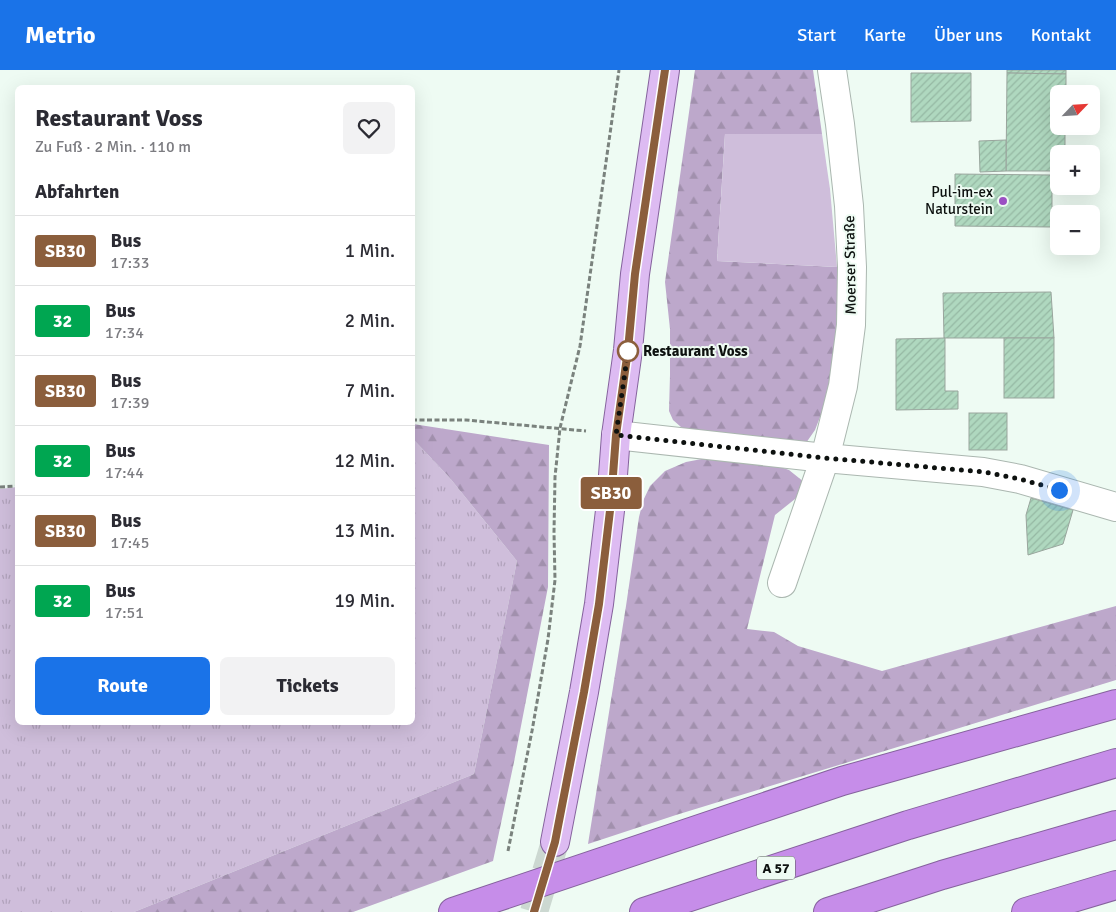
<!DOCTYPE html>
<html lang="de">
<head>
<meta charset="utf-8">
<style>
  body { margin:0; font-family:Signika,sans-serif; background:#f2f2f3; color:#2b2b33; height:100vh; display:flex; flex-direction:column; font-size:19px; white-space:nowrap }
  * { box-sizing:border-box; margin:0 }
  p { font-size:16px; color:#7c7c81 }
  .icon { flex:none; width:28px; height:28px; fill:none; stroke:currentColor; stroke-width:2; stroke-linecap:round; stroke-linejoin:round }
  .map { position:relative; flex:1; overflow:hidden }
  .side { position:absolute; left:15px; top:15px; width:400px; height:640px; display:flex; flex-direction:column; background:#fff; border-radius:8px; box-shadow:0 5px 20px #0002 }
  .side>* { flex:none }
  .badge { padding:0 10px; border-radius:4px; font-size:18px; line-height:32px }
  .needle { width:32px; rotate:65deg }
  .buttons { position:absolute; left:1050px; top:15px; display:grid; gap:10px }
  .buttons a { display:grid; place-items:center; width:50px; height:50px; border-radius:8px; background:#fff; box-shadow:0 5px 20px #0002; font-size:25px }
  .you { position:absolute; width:25px; height:25px; margin:-12px; border:4px solid #fff; border-radius:50%; background:#1a73e8; box-shadow:0 0 0 8px #1a73e833 }
  .map>.badge { position:absolute; translate:-50% -50%; box-shadow:0 0 0 2px #fff }
  h2 { padding:0 20px; font-size:19px; line-height:45px }
  .round { display:grid; place-items:center; flex:none; width:52px; height:52px; border-radius:8px; background:#f2f2f3 }
  .overview { display:flex; align-items:center; justify-content:space-between; height:85px; padding:0 20px }
  h1 { font-size:24px; font-weight:800; line-height:38px }
  .action { display:flex; gap:10px; margin-top:auto; padding:10px 20px }
  .action a { flex:1; height:58px; border-radius:8px; background:#1a73e8; color:#fff; font-size:20px; font-weight:800; line-height:58px; text-align:center }
  .action a+a { background:#f2f2f3; color:#2b2b33 }
  ul { padding:0; list-style:none }
  li { display:flex; align-items:center; gap:15px; height:70px; padding:0 20px; border-top:1px solid #e1e1e2 }
  li div { flex:1 }
  li b { display:block; font-size:19px }
  li em { font-style:normal }
  li .badge { min-width:55px; font-weight:700; text-align:center }
  header { display:flex; align-items:center; gap:30px; box-sizing:border-box; height:70px; padding:0 25px; background:#1a73e8; color:#fff }
  header strong { font-size:24px }
  nav { display:flex; gap:28px; margin-inline-start:auto; font-size:18px }
  .map>svg:first-child { display:block }
</style>
</head>
<body>
<header>
<strong>Metrio</strong>
<nav><a>Start</a><a>Karte</a><a>Über uns</a><a>Kontakt</a></nav>
</header>
<div class="map">
<svg width="1116" height="842" viewBox="0 0 1116 842">
  <defs>
    <pattern id="grass-tufts" width="24" height="20" patternUnits="userSpaceOnUse" patternTransform="scale(1.25)"><rect width="24" height="20" fill="#cfbedb"/><path d="M3 7l-1-3M5 7V3M7 7l1-3M15 17l-1-3M17 17v-4M19 17l1-3" fill="none" stroke="#b1a2bb"/></pattern>
    <pattern id="forest-firs" width="22" height="20" patternUnits="userSpaceOnUse" patternTransform="scale(1.25)"><rect width="22" height="20" fill="#bda8cb"/><path d="M5 1l3.5 6h-7zM16 11l3.5 6h-7z" fill="#a190ad"/></pattern>
    <pattern id="building-hatch" width="6" height="6" patternUnits="userSpaceOnUse" patternTransform="scale(1.25)"><rect width="6" height="6" fill="#afd8bf"/><path d="M-1 1l2-2M0 6l6-6M5 7l2-2" fill="none" stroke="#95b8a3"/></pattern>
  </defs>
  <rect width="100%" height="100%" fill="#eefbf3"/>
  <path fill="url(#grass-tufts)" d="M413 369 449 407 517 491 474 704 134 842H0V419L17 417 18 652H412Z"/>
  <g fill="url(#forest-firs)">
    <path d="M695 0H813L822 64H725L717 191 837 197 838 208 836 274 827 329 815 360 806 373 690 362 681 357 673 350 669 341 670 305V259L665 212Z"/>
    <path d="M413 354 549 375 548 517 514 692 493 791 353 842H134L474 704 517 491 449 407 413 369Z"/>
    <path d="M707 388 772 394 789 400 804 412 805 421 775 445 747 559 774 562 798 576 882 601 1116 536V610L676 745 588 774 626 536 639 447 643 431 650 416 665 401 686 392Z"/>
  </g>
  <path fill="#cfbedb" d="M725 64H822L830 119 837 197 717 191Z"/>
  <g fill="url(#building-hatch)" stroke="#99a59d">
    <path d="M1007 0H1066V4L1007 3Z"/>
    <path d="M911 3H971V51L911 52Z"/>
    <path d="M1007 3 1066 4V24H1059V56H1065V84H1059V101H1006Z"/>
    <path d="M1006 70V101L980 102 979 71Z"/>
    <path d="M955 104 1052 105V157L955 156Z"/>
    <path d="M1051 222 1054 268H944L943 223Z"/>
    <path d="M945 268V321H958V339L896 340V269Z"/>
    <rect x="1004" y="268" width="50" height="60"/>
    <rect x="969" y="343" width="38" height="37"/>
    <path d="M1031 428 1073 440 1063 474 1028 485 1026 445Z"/>
  </g>
  <g fill="none" stroke-linecap="round" stroke-linejoin="round">
    <path stroke="#ccd8d1" stroke-width="28" stroke-dasharray="28 14" stroke-linecap="butt" d="M534 842 555 772"/>
    <defs>
      <g id="street">
        <path d="M616 365 825 388 983 402 1020 409 1116 437"/>
        <path d="M782 513 825 388 843 316 851 255 852 197 849 136 840 54 832 0"/>
      </g>
      <path id="primary" d="M555 772 584 622 599 534 611 432 616 365 628 280 635 204 665 0"/>
      <g id="highway">
        <path d="M453 842 842 711 1116 634"/>
        <path d="M644 842 908 755 1116 693"/>
        <path d="M828 842 942 805 1116 755"/>
        <path d="M1026 842 1116 815"/>
      </g>
    </defs>
    <use href="#street" stroke="#abb7b0" stroke-width="30"/>
    <use href="#primary" stroke="#85629d" stroke-width="30"/>
    <use href="#highway" stroke="#85629d" stroke-width="30"/>
    <g stroke="#7a827d" stroke-width="3" stroke-dasharray="5 2.5" stroke-linecap="butt">
      <path d="M412 350H466L586 361"/>
      <path d="M0 417 18 416"/>
      <path d="M508 781 532 661 548 569 555 510 554 462 555 407 560 358 580 276 619 0"/>
    </g>
    <use href="#street" stroke="#fff" stroke-width="28"/>
    <use href="#primary" stroke="#ddbbf2" stroke-width="28"/>
    <use href="#highway" stroke="#c68de9" stroke-width="28"/>
  </g>
  <g fill="none" stroke-linecap="round" stroke-linejoin="round">
    <defs>
      <path id="line" d="M534 842 555 772 584 622 599 534 611 432 616 365 628 280 635 204 665 0"/>
    </defs>
    <use href="#line" stroke="#fff" stroke-width="11"/>
    <use href="#line" stroke="#8b5e3c" stroke-width="8"/>
    <path stroke="#0d110f" stroke-width="5" stroke-dasharray="0 9" d="M628 281 616 365 825 388 984 402 1020 409 1059 420"/>
  </g>
  <circle fill="#9b50c3" stroke="#eefbf3" stroke-width="2" cx="1003" cy="131" r="5"/>
  <circle fill="#fff" stroke="#8b5e3c" stroke-width="2.5" cx="628" cy="281" r="10"/>
  <g text-anchor="middle" dominant-baseline="central" stroke-width="4" stroke-linejoin="round" paint-order="stroke">
    <rect fill="#eefbf3" stroke="#505753" stroke-width="1" x="757" y="786.5" width="38" height="23" rx="4"/>
    <g font-size="14" font-weight="bold" fill="#0d110f">
      <text x="776" y="798">A 57</text>
    </g>
    <g font-size="15" fill="#0d110f" stroke="#eefbf3" text-anchor="end">
      <text x="993" y="122">Pul-im-ex<tspan x="993" dy="17">Naturstein</tspan></text>
    </g>
    <g font-size="15" fill="#0d110f" stroke="#eefbf3">
      <text transform="translate(850 195) rotate(-91)">Moerser Straße</text>
    </g>
    <g font-size="15" font-weight="bold" fill="#0d110f" stroke="#eefbf3" text-anchor="start">
      <text x="643" y="281">Restaurant Voss</text>
    </g>
  </g>
</svg>
<div class="buttons">
<a><svg class="needle" viewBox="-14 -14 28 28"><path d="M0-13l5 13h-10z" fill="#e53935"/><path d="M0 13l5-13h-10z" fill="#7c7c81"/></svg></a>
<a>+</a>
<a>−</a>
</div>
<div class="you" style="left:1059px;top:420px"></div>
<b class="badge" style="left:611px;top:423px;background:#8b5e3c;color:#fff">SB30</b>
<section class="side">
<div class="overview"><div><h1>Restaurant Voss</h1><p>Zu Fuß · 2 Min. · 110 m</p></div><a class="round"><svg class="icon" aria-label="heart" viewBox="0 0 24 24"><path d="M12 20l-8-8c-3-5 5-10 8-4 3-6 11-1 8 4z"/></svg></a></div>
<h2>Abfahrten</h2>
<ul>
<li><span class="badge" style="background:#8b5e3c;color:#fff">SB30</span><div><b>Bus</b><p>17:33</p></div><em>1 Min.</em></li>
<li><span class="badge" style="background:#00a651;color:#fff">32</span><div><b>Bus</b><p>17:34</p></div><em>2 Min.</em></li>
<li><span class="badge" style="background:#8b5e3c;color:#fff">SB30</span><div><b>Bus</b><p>17:39</p></div><em>7 Min.</em></li>
<li><span class="badge" style="background:#00a651;color:#fff">32</span><div><b>Bus</b><p>17:44</p></div><em>12 Min.</em></li>
<li><span class="badge" style="background:#8b5e3c;color:#fff">SB30</span><div><b>Bus</b><p>17:45</p></div><em>13 Min.</em></li>
<li><span class="badge" style="background:#00a651;color:#fff">32</span><div><b>Bus</b><p>17:51</p></div><em>19 Min.</em></li>
</ul>
<div class="action"><a>Route</a><a>Tickets</a></div>
</section>
</div>
</body>
</html>
